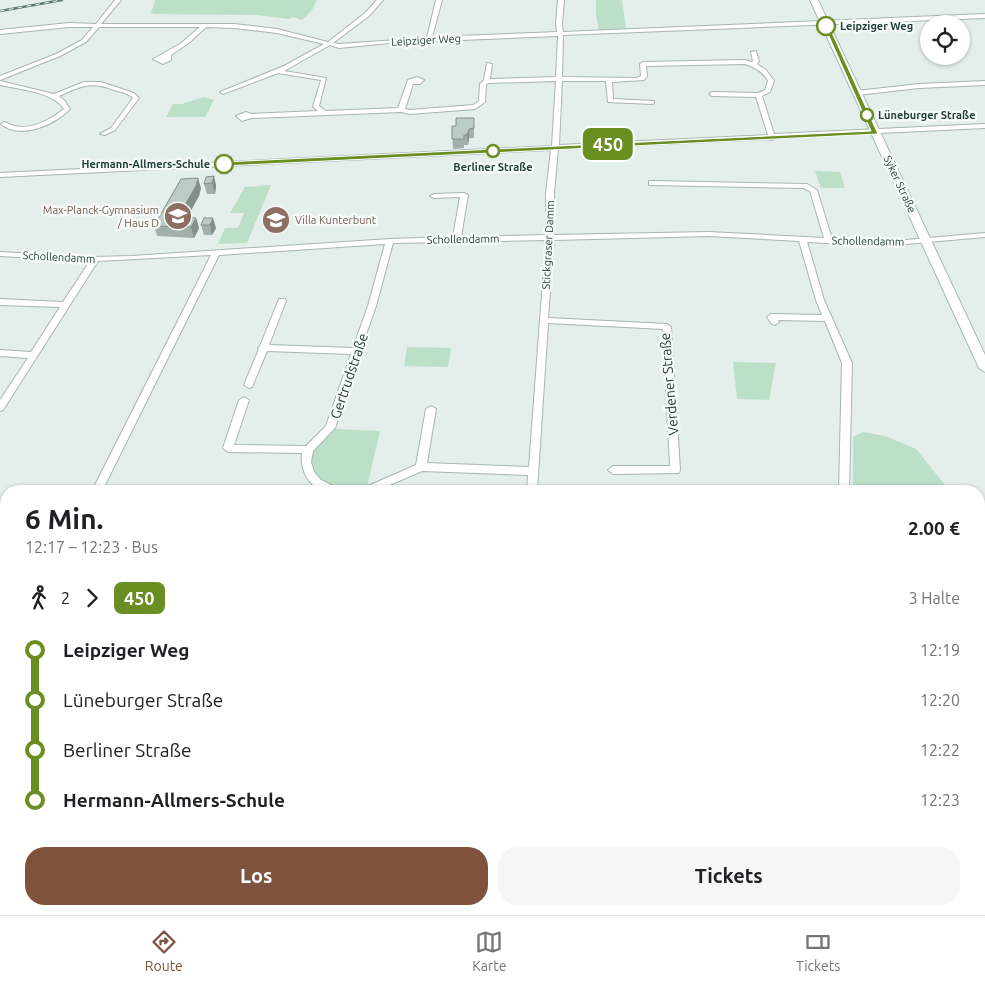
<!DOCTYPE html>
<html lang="de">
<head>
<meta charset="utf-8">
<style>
  body { margin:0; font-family:Ubuntu,sans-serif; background:#f6f6f6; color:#202124; height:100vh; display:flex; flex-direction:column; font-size:19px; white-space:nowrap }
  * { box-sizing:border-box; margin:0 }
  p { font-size:16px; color:#757577 }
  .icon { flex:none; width:28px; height:28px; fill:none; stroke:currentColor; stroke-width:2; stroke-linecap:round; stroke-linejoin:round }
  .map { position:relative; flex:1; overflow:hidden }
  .drawer { position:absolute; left:0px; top:485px; width:985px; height:430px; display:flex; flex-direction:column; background:#fff; border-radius:20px 20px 0 0; box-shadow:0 1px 4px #0004 }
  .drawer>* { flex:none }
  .badge { padding:0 10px; border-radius:8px; font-size:18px; line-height:32px }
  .controls { position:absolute; left:920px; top:15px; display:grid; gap:10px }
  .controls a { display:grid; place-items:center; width:50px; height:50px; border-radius:50%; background:#fff; box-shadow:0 1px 4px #0004; font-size:25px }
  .map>.badge { position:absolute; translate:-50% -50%; box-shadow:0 0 0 2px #fff }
  .legs { display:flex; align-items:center; gap:8px; height:55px; padding:0 25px; font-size:16px }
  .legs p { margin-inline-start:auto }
  .headline { display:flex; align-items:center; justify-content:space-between; height:85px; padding:0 25px }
  h1 { font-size:28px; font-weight:700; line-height:38px }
  .primary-button { display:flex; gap:10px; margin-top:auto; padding:10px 25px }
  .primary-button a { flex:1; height:58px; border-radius:20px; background:#7f523d; color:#fff; font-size:20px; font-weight:700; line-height:58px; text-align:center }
  .primary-button a+a { background:#f6f6f6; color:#202124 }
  ul { padding:0 25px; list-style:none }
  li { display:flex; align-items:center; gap:18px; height:50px; font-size:19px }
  li i { display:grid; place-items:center; width:8px; height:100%; margin:0 6px; background:currentColor }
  li i::after { content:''; width:12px; height:12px; margin:-6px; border:4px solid; border-radius:50%; background:#fff }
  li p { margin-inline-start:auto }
  li:first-child i { background:linear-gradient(#0000 50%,currentColor 0) }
  li:last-child i { background:linear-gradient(currentColor 50%,#0000 0) }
  .tab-bar { display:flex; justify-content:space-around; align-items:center; height:70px; border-top:1px solid #e0e0e0; background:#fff; font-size:14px; color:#757577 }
  .tab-bar a { display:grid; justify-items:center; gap:2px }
  .tab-bar .selected { color:#7f523d }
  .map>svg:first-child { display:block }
</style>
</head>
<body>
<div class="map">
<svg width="985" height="915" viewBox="0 0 985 915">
  <rect width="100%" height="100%" fill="#e4eeea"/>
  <g fill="#bcdfc8">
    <path d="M155 0H317L312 10 302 20 293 17 289 19 258 15 151 14Z"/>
    <path d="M596 0H622L626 29 599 30 596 16Z"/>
    <path d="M204 97 214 100 205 117H166L173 104H182Z"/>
    <path d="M815 171 840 172 845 188H821Z"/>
    <path d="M271 185 247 243 218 244 225 228H238L244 213H230L245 187Z"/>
    <path d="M407 347 451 348 448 367 404 366Z"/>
    <path d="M733 362 776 363 769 400 737 399Z"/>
    <path d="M335 429 380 431 367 487C347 493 300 485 312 454 317 442 328 439 335 429Z"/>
    <path d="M863 432 885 436 916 449 950 491H853V437Z"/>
    <path d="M979 514 985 517V605L979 601Z"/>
    <path d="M0 721H6V909H876L878 915H0Z"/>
  </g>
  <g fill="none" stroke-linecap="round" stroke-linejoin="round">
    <defs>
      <g id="minor">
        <path d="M115 0H121L101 24H234L277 29 328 42 365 13 377 0H383L369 16 333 43 339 44 427 38 436 0H442L432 37 557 32 556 24 558 0H564L562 24 563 32 985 14V18L563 35 562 77 636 78 641 76 640 64 643 62 745 60 752 62 753 61 751 52 756 51 759 61 757 64 766 70 774 81 770 92 762 96 774 134 985 124V128L775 138 772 140 769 139 558 149 554 193V235L709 232 824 238 810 191 803 188 649 185V181H652L807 184 817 190 832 239 883 242 985 233V237L883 246 807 242 824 300 852 363 849 491H839L842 363 825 321 778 320 779 322 775 325 772 324 767 317 771 314 822 315 816 300 799 241 709 236 554 240 548 318 667 324 671 327 680 470 679 473 613 474 608 470 613 466H670L663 329 548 323 537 491H527L528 475 422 471 376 491H356L357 488 368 486 416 465 426 409 431 406 436 409 427 463 529 467 546 240 393 243 376 306 361 349 362 351 360 353 335 428 313 451 311 462 314 472 321 480 337 488 338 491C334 491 330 492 326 491 308 488 300 469 302 453L228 452 223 448 239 400 244 397 249 400 234 445 306 446 326 426 351 354 267 351 252 387 249 388 244 385 259 349 258 348 260 346 279 299H285L286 301 269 345 353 348 368 306 385 244 219 255 102 491H92L211 255 98 261 3 410 0 411V400L28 358 0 356V350L31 352 60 307 0 305V299L63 302 90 261 0 256V252L95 257 132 256 390 239 453 237 460 197 434 198 430 196 434 194 464 193 468 195 461 237 546 235V193L551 150 0 177V173L552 146 556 81 488 83 486 85 485 102 475 109 410 114 401 112 251 118 242 121 236 116 246 112 251 114 318 111 313 107 321 80 278 73 223 94 220 92 284 66 324 44 277 33 234 28 206 27 190 42 171 55V60L163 64 153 59 180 44 200 27H99L86 42 60 56 0 80V76L56 54 82 40 93 27H69L0 34V30L69 23 96 24ZM558 36 556 77 490 79 492 64 487 63 484 80 480 84 479 101 473 105 410 110 405 109 413 84H420L424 80 417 77 408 80 398 108 326 111 319 106 326 78 284 71 330 45 339 48 389 43ZM745 64C755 67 763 72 768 81L765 90 758 93 712 92 709 94 712 96 756 97 768 135 559 145 562 81H606L608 102 652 104 654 103V101L613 99 612 82 644 80 647 76 646 66Z"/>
        <path d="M0 81 54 94 84 82H101L134 93 139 98 115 130 105 135 100 134 111 128 133 98C128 93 121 92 114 90 91 81 81 86 59 96L65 101 70 109C55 125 20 140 1 124L4 122C8 123 11 126 15 126 32 130 51 119 64 109 54 92 18 89 0 85Z"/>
        <path d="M985 81V85L919 88 857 95 854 93 857 91 919 84Z"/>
        <rect x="0" y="540" width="6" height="8"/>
        <path d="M0 586 6 587V597L0 596Z"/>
        <path d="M979 607 985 609V619L979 617Z"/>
        <rect x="0" y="662" width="6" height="10"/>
      </g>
      <path id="secondary" d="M810 0H818L985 355V372L979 368Z"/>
    </defs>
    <use href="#minor" stroke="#a6b6b2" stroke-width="2"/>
    <use href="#secondary" stroke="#a2bab3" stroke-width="2"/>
    <use href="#minor" fill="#fff" fill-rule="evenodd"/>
    <use href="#secondary" fill="#fff" fill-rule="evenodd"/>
    <defs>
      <path id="rail" d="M0 11 62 0"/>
    </defs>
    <use href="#rail" stroke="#5d7b75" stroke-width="2.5"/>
    <use href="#rail" stroke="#f5faf8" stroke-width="1" stroke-dasharray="4.5" stroke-linecap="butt"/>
  </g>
  <g fill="#a2afaa">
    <path d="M474 118V138H469L468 145H464V148L453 149 452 126H456Z"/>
    <path d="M214 176 216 186 215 194H207L204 184Z"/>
    <path d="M201 188 199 196 187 218H196L199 228 194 238 157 236 154 226Z"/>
    <path d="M204 218 216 228 212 235H204L201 225Z"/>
  </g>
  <g fill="#848e8b">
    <path d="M469 129V138L468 145 467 135Z"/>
    <path d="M214 176 216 186 215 194 212 183Z"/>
    <path d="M198 178 201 188 199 196 181 228 178 217Z"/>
    <path d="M196 218 199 228 194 238 191 227Z"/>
    <path d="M213 218 216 228 212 235 210 225Z"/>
  </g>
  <g fill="#bccbc6" stroke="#848e8b">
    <path d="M456 118H474V128L469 129 467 135H464V139H452V126H456Z"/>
    <path d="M214 176 212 183 204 184 206 177Z"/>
    <path d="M198 178 196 186 178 217 196 218 191 227 154 226 181 179Z"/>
    <path d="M204 218H213L210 225H201Z"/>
  </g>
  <path fill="#6b8e23" stroke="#fff" d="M824 25 829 26 878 134 224 166 220 164 224 162 871 131Z"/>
  <defs>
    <symbol id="school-disc" viewBox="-11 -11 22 22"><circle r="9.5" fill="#8d6e63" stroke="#f5faf8"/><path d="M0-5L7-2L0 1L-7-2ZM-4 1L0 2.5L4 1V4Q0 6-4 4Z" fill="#fff"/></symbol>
  </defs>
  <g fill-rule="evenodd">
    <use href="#school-disc" x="162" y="200" width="32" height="32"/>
    <use href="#school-disc" x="260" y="204" width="32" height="32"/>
  </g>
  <g fill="#fff" stroke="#6b8e23" stroke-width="2.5">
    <circle cx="826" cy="26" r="9"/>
    <circle cx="867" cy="115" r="6"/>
    <circle cx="493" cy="151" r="6"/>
    <circle cx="224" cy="164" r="9"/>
  </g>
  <g text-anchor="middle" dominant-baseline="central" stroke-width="5" stroke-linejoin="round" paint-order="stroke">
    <g font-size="11" font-weight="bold" fill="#23403a" stroke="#f5faf8" text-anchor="start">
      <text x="840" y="26">Leipziger Weg</text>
      <text x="878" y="115">Lüneburger Straße</text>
      <text x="210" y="164" text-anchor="end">Hermann-Allmers-Schule</text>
      <text x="493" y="167" text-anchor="middle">Berliner Straße</text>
    </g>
    <g font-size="11" fill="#23403a" stroke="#f5faf8">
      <text transform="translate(426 40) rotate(-3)">Leipziger Weg</text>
      <text transform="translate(900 184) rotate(65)">Syker Straße</text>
      <text transform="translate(463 239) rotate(-1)">Schollendamm</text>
      <text transform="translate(868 241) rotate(1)">Schollendamm</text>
      <text transform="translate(548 245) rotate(-87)">Stickgraser Damm</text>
      <text transform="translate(59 257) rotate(3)">Schollendamm</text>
    </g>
    <g font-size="11" fill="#785e54" stroke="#f5faf8" text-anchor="end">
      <text x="159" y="210">Max-Planck-Gymnasium<tspan x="159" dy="13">/ Haus D</tspan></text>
      <text x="295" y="220" text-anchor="start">Villa Kunterbunt</text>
    </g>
    <g font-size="14" fill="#23403a" stroke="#f5faf8">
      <text transform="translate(349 376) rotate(-71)">Gertrudstraße</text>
      <text transform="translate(669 384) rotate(-95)">Verdener Straße</text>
    </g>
  </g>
</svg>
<div class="controls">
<a><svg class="icon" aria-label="locate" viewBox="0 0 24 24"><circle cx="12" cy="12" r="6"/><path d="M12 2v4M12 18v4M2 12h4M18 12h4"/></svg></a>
</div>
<b class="badge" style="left:608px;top:144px;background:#6b8e23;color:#fff">450</b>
<section class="drawer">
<div class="headline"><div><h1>6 Min.</h1><p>12:17 – 12:23 · Bus</p></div><b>2.00 €</b></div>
<div class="legs"><svg class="icon" aria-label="walk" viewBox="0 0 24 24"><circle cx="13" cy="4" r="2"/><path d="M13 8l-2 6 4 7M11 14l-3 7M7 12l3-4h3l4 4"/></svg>2<svg class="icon" aria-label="forward" viewBox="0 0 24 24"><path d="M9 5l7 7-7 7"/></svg><b class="badge" style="background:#6b8e23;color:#fff">450</b><p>3 Halte</p></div>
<ul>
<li><i style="color:#6b8e23"></i><b>Leipziger Weg</b><p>12:19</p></li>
<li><i style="color:#6b8e23"></i><span>Lüneburger Straße</span><p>12:20</p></li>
<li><i style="color:#6b8e23"></i><span>Berliner Straße</span><p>12:22</p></li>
<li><i style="color:#6b8e23"></i><b>Hermann-Allmers-Schule</b><p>12:23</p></li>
</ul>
<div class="primary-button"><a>Los</a><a>Tickets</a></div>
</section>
</div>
<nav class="tab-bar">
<a class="selected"><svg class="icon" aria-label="directions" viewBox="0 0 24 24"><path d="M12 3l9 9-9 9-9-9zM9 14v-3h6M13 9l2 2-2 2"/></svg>Route</a>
<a><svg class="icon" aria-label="map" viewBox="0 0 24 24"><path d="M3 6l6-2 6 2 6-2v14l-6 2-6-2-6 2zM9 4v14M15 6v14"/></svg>Karte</a>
<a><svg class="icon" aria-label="tickets" viewBox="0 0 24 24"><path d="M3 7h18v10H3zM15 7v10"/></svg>Tickets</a>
</nav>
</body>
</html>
